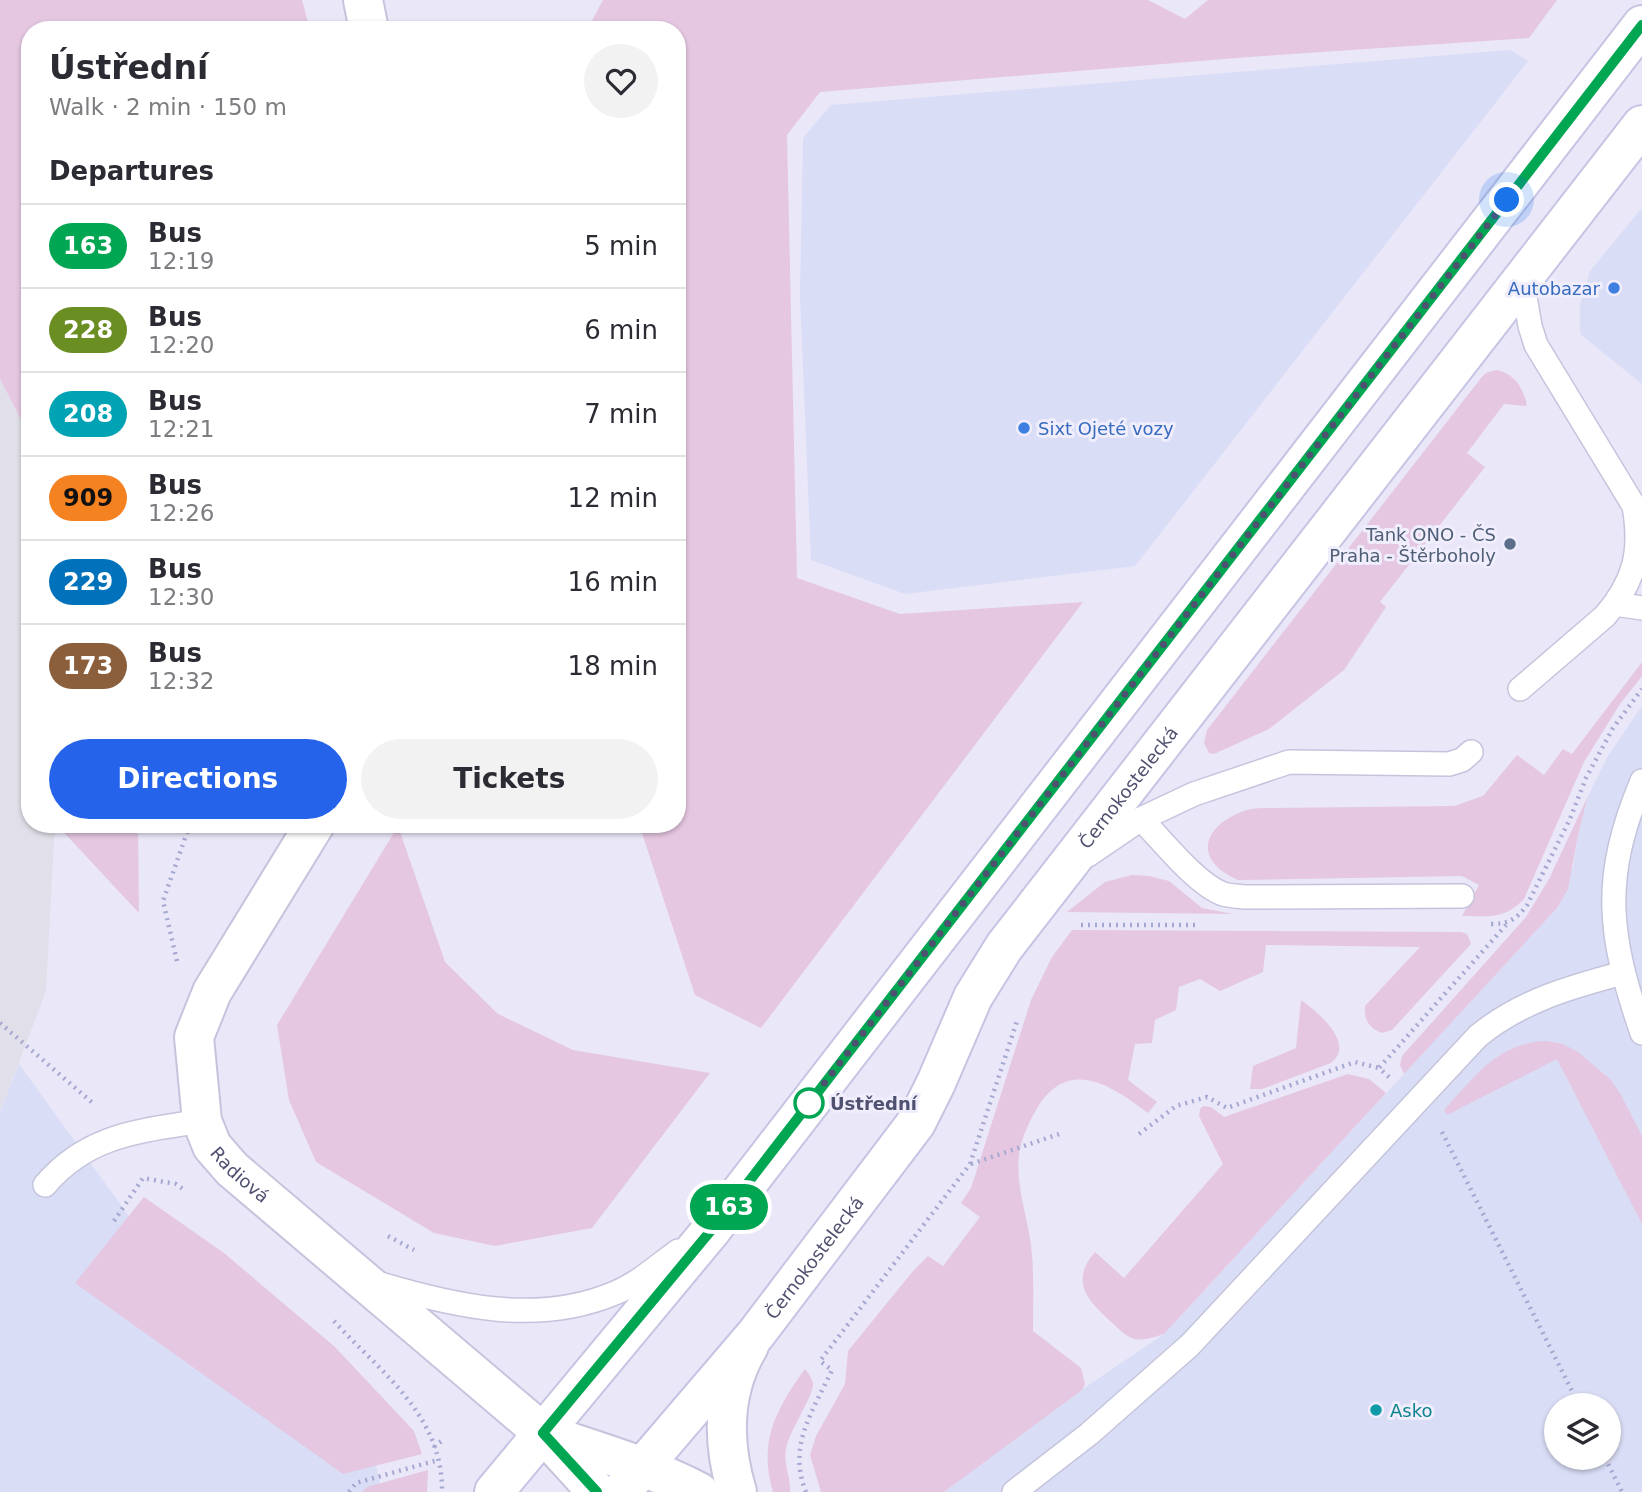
<!DOCTYPE html>
<html lang="en">
<head>
<meta charset="utf-8">
<style>
  body { margin:0; font-family:"DejaVu Sans",sans-serif; background:#f2f2f3; color:#2b2b33; height:100vh; display:flex; flex-direction:column; font-size:26px; white-space:nowrap }
  * { box-sizing:border-box; margin:0 }
  p { font-size:23px; color:#7c7c81 }
  .icon { flex:none; width:38px; height:38px; fill:none; stroke:currentColor; stroke-width:2; stroke-linecap:round; stroke-linejoin:round }
  .map { position:relative; flex:1; overflow:hidden }
  .details { position:absolute; left:21px; top:21px; width:665px; height:812px; display:flex; flex-direction:column; background:#fff; border-radius:28px; box-shadow:0 2px 5px #0004 }
  .details>* { flex:none }
  .badge { padding:0 14px; border-radius:23px; font-size:24px; line-height:46px }
  .buttons { position:absolute; left:1544px; top:1393px; display:grid; gap:14px }
  .buttons a { display:grid; place-items:center; width:77px; height:77px; border-radius:50%; background:#fff; box-shadow:0 2px 5px #0004; font-size:35px }
  .you { position:absolute; width:35px; height:35px; margin:-18px; border:5px solid #fff; border-radius:50%; background:#1a73e8; box-shadow:0 0 0 10px #1a73e833 }
  .map>.badge { position:absolute; translate:-50% -50%; box-shadow:0 0 0 4px #fff }
  h2 { padding:0 28px; font-size:26px; line-height:63px }
  .round { display:grid; place-items:center; flex:none; width:74px; height:74px; border-radius:37px; background:#f2f2f3 }
  .overview { display:flex; align-items:center; justify-content:space-between; height:119px; padding:0 28px }
  h1 { font-size:33px; font-weight:700; line-height:52px }
  .button { display:flex; gap:14px; margin-top:auto; padding:14px 28px }
  .button a { flex:1; height:80px; border-radius:42px; background:#2563eb; color:#fff; font-size:28px; font-weight:700; line-height:80px; text-align:center }
  .button a+a { background:#f2f2f3; color:#2b2b33 }
  ul { padding:0; list-style:none }
  li { display:flex; align-items:center; gap:21px; height:84px; padding:0 28px; border-top:2px solid #e1e1e2 }
  li div { flex:1 }
  li b { display:block; font-size:26px }
  li em { font-style:normal }
  li .badge { min-width:77px; font-weight:700; text-align:center }
  .map>svg:first-child { display:block }
</style>
</head>
<body>
<div class="map">
<svg width="1642" height="1492" viewBox="0 0 1642 1492">
  <rect width="100%" height="100%" fill="#eae7f9"/>
  <g fill="#d9ddf5" fill-rule="evenodd">
    <path d="M1510 50 1528 61 1135 566 905 594 811 560 800 296 803 138 831 105Z"/>
    <path d="M1642 208V384L1580 334V304L1590 271Z"/>
    <path d="M1642 706V1492H944L1071 1397 1164 1334 1557 908 1573 867 1578 835 1588 796 1608 756ZM1556 1405H1608V1458H1556Z"/>
    <path d="M19 1064 193 1305 370 1439 382 1492H0V1112Z"/>
  </g>
  <path fill="#e1e0ea" d="M0 379 30 437V824H55L46 991 0 1112Z"/>
  <g fill="#e5c7e1">
    <path d="M0 0H302L310 30H30V437L0 379Z"/>
    <path d="M603 0H1148L1185 19 1208 0H1557L1529 38 1249 57 820 92 787 135 797 578 900 614 1083 602 761 1028 695 995 639 824H677V30H587Z"/>
    <path d="M1496 370C1514 373 1524 388 1527 406L1504 404 1467 453 1485 467 1380 602 1386 607 1344 670 1269 729 1214 754 1209 753 1204 743 1207 730 1481 378 1486 373Z"/>
    <path d="M1642 662V676L1620 704 1584 762 1524 899C1504 920 1489 916 1462 916L1479 885 1462 876 1238 880C1190 859 1204 824 1247 810 1254 808 1263 808 1270 808L1454 806 1483 796 1517 755 1544 775 1563 749 1572 754Z"/>
    <path d="M1588 796 1578 835 1568 889 1557 908 1404 1074 1400 1065 1402 1056 1526 917 1549 879Z"/>
    <path d="M56 824H138L139 913Z"/>
    <path d="M398 826 445 962 498 1014 573 1050 710 1073 592 1228 495 1246 434 1233 316 1162 289 1100 277 1025Z"/>
    <path d="M1132 875 1149 876 1169 881 1202 908 1233 914 1067 912 1105 882Z"/>
    <path d="M1072 930 1461 932 1467 934 1471 944 1392 1030 1382 1033C1369 1028 1364 1020 1365 1006L1420 947 1266 945 1263 972 1220 991 1200 979 1179 987 1176 1010 1155 1020 1152 1043 1135 1044 1128 1080 1157 1102 1148 1113C1113 1087 1071 1057 1039 1105 1030 1120 1022 1136 1019 1154 1015 1188 1030 1222 1032 1255 1034 1280 1033 1306 1033 1331L1081 1368 1085 1384 1082 1390 944 1492H821L810 1455 816 1436 845 1384 848 1351 913 1271 928 1256 943 1266 980 1217 961 1203 971 1188 1031 1000 1052 957Z"/>
    <path d="M1301 1000C1318 1012 1356 1044 1331 1063L1262 1089H1250L1253 1066 1296 1048Z"/>
    <path d="M1546 1041 1563 1044 1578 1052 1611 1080 1621 1095 1642 1136V1224L1557 1059 1447 1115 1444 1110C1475 1077 1497 1043 1546 1041Z"/>
    <path d="M1348 1074 1369 1079 1386 1093 1164 1334C1154 1337 1143 1342 1132 1338 1124 1335 1117 1327 1110 1321 1087 1300 1070 1281 1095 1252L1124 1278 1223 1164 1199 1116 1200 1109 1203 1106 1211 1107 1224 1117Z"/>
    <path d="M144 1197 224 1253 335 1347 414 1431 422 1454 343 1474 75 1283Z"/>
    <path d="M805 1369C808 1373 812 1378 813 1383 815 1394 789 1431 786 1449 783 1464 791 1477 790 1492H773C758 1442 776 1409 805 1369Z"/>
    <path d="M428 1470 427 1492H362L367 1487Z"/>
  </g>
  <g fill="none" stroke-linecap="round" stroke-linejoin="round">
    <defs>
      <g id="service">
        <path d="M1615 604 1642 608"/>
        <path d="M1520 689 1605 616C1635 581 1642 551 1634 506L1536 345 1530 326 1522 279"/>
        <path d="M1642 781C1601 879 1608 934 1642 1033"/>
        <path d="M1141 819C1162 840 1196 884 1223 894 1229 896 1238 896 1245 897L1462 896"/>
        <path d="M1088 855 1141 819 1194 794 1289 762 1449 764 1462 760 1471 752"/>
        <path d="M45 1185C88 1134 141 1131 202 1121"/>
        <path d="M377 1283C454 1306 537 1326 615 1293 639 1283 657 1266 678 1251"/>
        <path d="M1014 1492 1089 1434 1190 1345 1478 1036C1521 1001 1570 987 1623 973"/>
      </g>
      <g id="minor">
        <path d="M363 0 369 30"/>
        <path id="s1" d="M315 824 212 992 194 1037 202 1121 212 1146 232 1169 543 1433"/>
      </g>
      <g id="tertiary">
        <path d="M543 1433C595 1451 649 1466 699 1492"/>
        <path d="M547 1437 597 1492"/>
        <path d="M737 1492C722 1442 722 1391 749 1346"/>
      </g>
      <g id="secondary">
        <path d="M494 1492 713 1228 1642 25"/>
        <path id="s2" d="M621 1492 756 1334 916 1123 936 1083 973 997 1004 947 1642 125"/>
      </g>
    </defs>
    <use href="#service" stroke="#c5c4dd" stroke-width="26"/>
    <use href="#minor" stroke="#c5c4dd" stroke-width="42"/>
    <use href="#tertiary" stroke="#c5c4dd" stroke-width="42"/>
    <use href="#secondary" stroke="#c5c4e3" stroke-width="42"/>
    <g stroke="#a5a8d0" stroke-width="4.5" stroke-dasharray="2 5" stroke-linecap="butt">
      <path d="M1491 924C1508 924 1516 920 1527 905L1570 819 1586 778 1613 728 1642 689"/>
      <path d="M1081 925H1195"/>
      <path d="M177 961 163 901 190 824"/>
      <path d="M0 1023 95 1105"/>
      <path d="M1389 1077 1379 1068 1506 925"/>
      <path d="M1442 1132 1579 1405"/>
      <path d="M1139 1134 1176 1106 1207 1097 1227 1108 1355 1062 1379 1068"/>
      <path d="M971 1164 1062 1133"/>
      <path d="M114 1221 143 1178 176 1184 183 1189"/>
      <path d="M388 1236 414 1250"/>
      <path d="M334 1321C381 1373 443 1415 442 1492"/>
      <path d="M434 1447 444 1439"/>
      <path d="M1605 1458 1622 1492"/>
      <path d="M349 1492 356 1483 438 1460"/>
      <path d="M806 1492C787 1446 813 1411 832 1370L820 1361 970 1164 1018 1018"/>
    </g>
    <use href="#service" stroke="#fff" stroke-width="23"/>
    <use href="#minor" stroke="#fff" stroke-width="38"/>
    <use href="#tertiary" stroke="#fff" stroke-width="38"/>
    <use href="#secondary" stroke="#fff" stroke-width="38"/>
  </g>
  <g fill="none" stroke-linecap="round" stroke-linejoin="round">
    <defs>
      <path id="line" d="M597 1492 543 1433 713 1228 1642 25"/>
    </defs>
    <use href="#line" stroke="#fff" stroke-width="16"/>
    <use href="#line" stroke="#00a651" stroke-width="10"/>
    <path stroke="#4f5170" stroke-width="7" stroke-dasharray="0 12.6" d="M809 1103 1507 200"/>
  </g>
  <g fill="#3f7fe0" stroke="#f0edfd" stroke-width="2.5">
    <circle cx="1614" cy="288" r="7"/>
    <circle cx="1024" cy="428" r="7"/>
  </g>
  <circle fill="#5c6f8a" stroke="#f0edfd" stroke-width="2.5" cx="1510" cy="544" r="7"/>
  <circle fill="#fff" stroke="#00a651" stroke-width="3.5" cx="809" cy="1103" r="14"/>
  <circle fill="#0f9aa8" stroke="#f0edfd" stroke-width="2.5" cx="1376" cy="1410" r="7"/>
  <g text-anchor="middle" dominant-baseline="central" stroke-width="6" stroke-linejoin="round" paint-order="stroke">
    <g font-size="18" fill="#366cbe" stroke="#f0edfd" text-anchor="end">
      <text x="1600" y="288">Autobazar</text>
      <text x="1038" y="428" text-anchor="start">Sixt Ojeté vozy</text>
    </g>
    <g font-size="18" fill="#4e5e75" stroke="#f0edfd" text-anchor="end">
      <text x="1496" y="534">Tank ONO - ČS<tspan x="1496" dy="21">Praha - Štěrboholy</tspan></text>
    </g>
    <g font-size="18" fill="#4f5170" stroke="#f0edfd">
      <text stroke="none"><textPath href="#s2" startOffset="872">Černokostelecká</textPath></text>
      <text stroke="none"><textPath href="#s1" startOffset="397">Radiová</textPath></text>
      <text stroke="none"><textPath href="#s2" startOffset="304">Černokostelecká</textPath></text>
    </g>
    <g font-size="18" font-weight="bold" fill="#4f5170" stroke="#f0edfd" text-anchor="start">
      <text x="830" y="1103">Ústřední</text>
    </g>
    <g font-size="18" fill="#0d838f" stroke="#f0edfd" text-anchor="start">
      <text x="1390" y="1410">Asko</text>
    </g>
  </g>
</svg>
<div class="buttons">
<a><svg class="icon" aria-label="layers" viewBox="0 0 24 24"><path d="M12 4l9 5-9 5-9-5zM3 14l9 5 9-5"/></svg></a>
</div>
<div class="you" style="left:1507px;top:200px"></div>
<b class="badge" style="left:729px;top:1207px;background:#00a651;color:#fff">163</b>
<section class="details">
<div class="overview"><div><h1>Ústřední</h1><p>Walk · 2 min · 150 m</p></div><a class="round"><svg class="icon" aria-label="heart" viewBox="0 0 24 24"><path d="M12 20l-8-8c-3-5 5-10 8-4 3-6 11-1 8 4z"/></svg></a></div>
<h2>Departures</h2>
<ul>
<li><span class="badge" style="background:#00a651;color:#fff">163</span><div><b>Bus</b><p>12:19</p></div><em>5 min</em></li>
<li><span class="badge" style="background:#6b8e23;color:#fff">228</span><div><b>Bus</b><p>12:20</p></div><em>6 min</em></li>
<li><span class="badge" style="background:#00a3b4;color:#fff">208</span><div><b>Bus</b><p>12:21</p></div><em>7 min</em></li>
<li><span class="badge" style="background:#f58220;color:#111">909</span><div><b>Bus</b><p>12:26</p></div><em>12 min</em></li>
<li><span class="badge" style="background:#0072bc;color:#fff">229</span><div><b>Bus</b><p>12:30</p></div><em>16 min</em></li>
<li><span class="badge" style="background:#8b5e3c;color:#fff">173</span><div><b>Bus</b><p>12:32</p></div><em>18 min</em></li>
</ul>
<div class="button"><a>Directions</a><a>Tickets</a></div>
</section>
</div>
</body>
</html>
